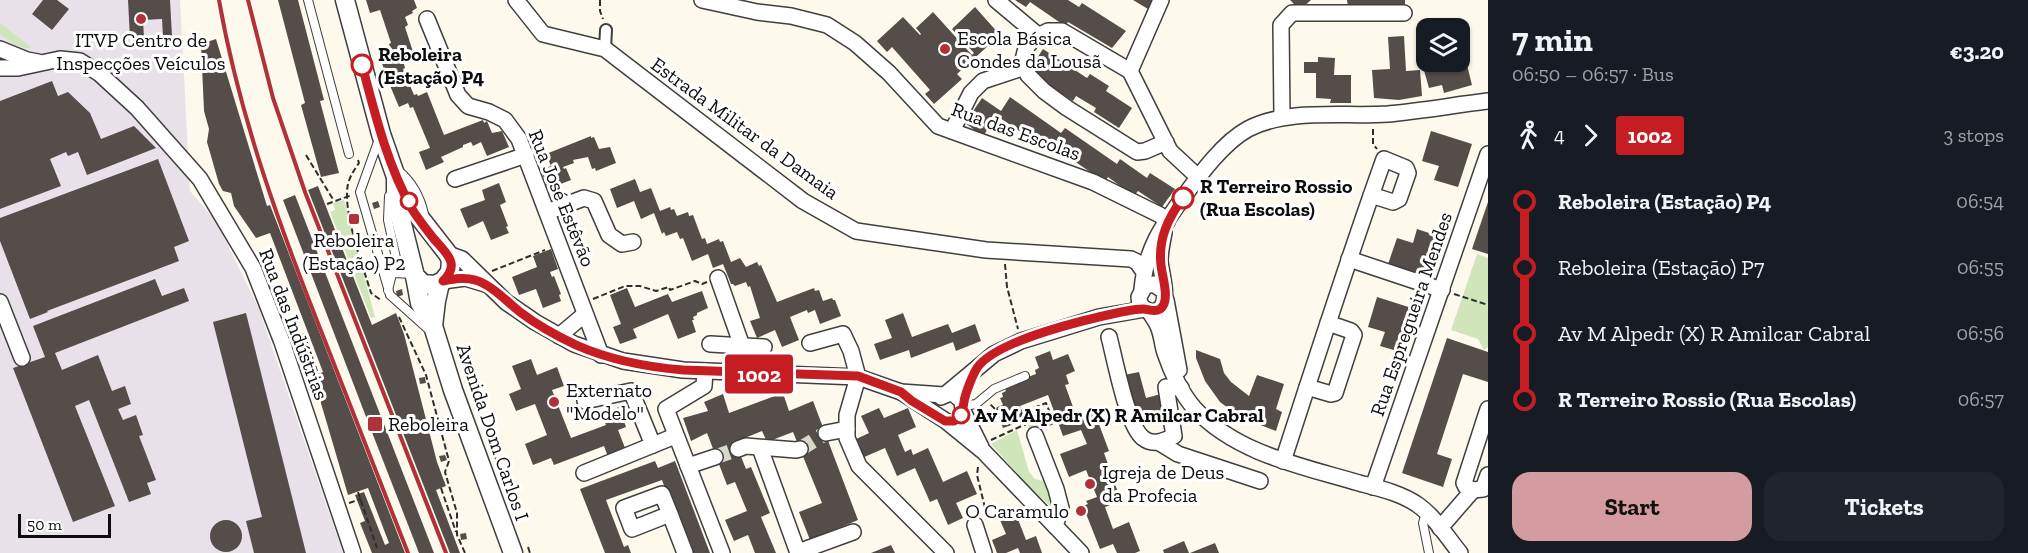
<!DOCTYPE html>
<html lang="en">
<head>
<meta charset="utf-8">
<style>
  body { margin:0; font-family:"Zilla Slab",serif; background:#20242c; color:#f1f3f6; height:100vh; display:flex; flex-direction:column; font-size:22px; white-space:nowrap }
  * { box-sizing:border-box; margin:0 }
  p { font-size:20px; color:#9ea1a6 }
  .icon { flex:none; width:33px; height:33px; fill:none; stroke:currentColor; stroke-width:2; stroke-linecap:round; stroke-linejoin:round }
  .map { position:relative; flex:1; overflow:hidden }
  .sheet { display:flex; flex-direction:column; background:#171b24; width:540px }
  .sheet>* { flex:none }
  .badge { padding:0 12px; border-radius:4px; font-size:21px; line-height:39px }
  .controls { position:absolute; left:1416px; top:18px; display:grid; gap:12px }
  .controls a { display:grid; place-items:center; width:54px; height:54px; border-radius:12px; background:#171b24; box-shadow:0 2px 4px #0004; font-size:30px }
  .scale { position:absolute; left:18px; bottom:15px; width:93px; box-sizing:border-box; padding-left:6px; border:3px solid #0c0c0c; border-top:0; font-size:16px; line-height:21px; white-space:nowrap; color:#0c0c0c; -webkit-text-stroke:4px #fff; paint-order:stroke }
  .map>.badge { position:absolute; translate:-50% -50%; box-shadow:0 0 0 3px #fff }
  .legs { display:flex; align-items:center; gap:9px; height:66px; padding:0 24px; font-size:20px }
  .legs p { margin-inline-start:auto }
  .headline { display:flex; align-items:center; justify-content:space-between; height:102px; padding:0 24px }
  h1 { font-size:33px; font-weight:700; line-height:45px }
  .action { display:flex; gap:12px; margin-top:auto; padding:12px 24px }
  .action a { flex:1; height:69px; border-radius:18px; background:#d49ca0; color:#111; font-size:24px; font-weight:700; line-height:69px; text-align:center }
  .action a+a { background:#20242c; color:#f1f3f6 }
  ul { padding:0 24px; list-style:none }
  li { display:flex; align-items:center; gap:21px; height:66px; font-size:22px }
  li i { display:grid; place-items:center; width:9px; height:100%; margin:0 8px; background:currentColor }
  li i::after { content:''; width:15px; height:15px; margin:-8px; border:4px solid; border-radius:50%; background:#171b24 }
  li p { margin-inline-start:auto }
  li:first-child i { background:linear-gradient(#0000 50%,currentColor 0) }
  li:last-child i { background:linear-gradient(currentColor 50%,#0000 0) }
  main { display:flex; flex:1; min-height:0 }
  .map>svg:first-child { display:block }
</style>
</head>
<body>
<main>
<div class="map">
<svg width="1488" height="553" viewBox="0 0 1488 553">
  <rect width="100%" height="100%" fill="#fdfaed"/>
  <path fill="#e9e1ea" d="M0 0H180L190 191 216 221 259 309 343 553H0Z"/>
  <g fill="#d1e5ba">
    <path d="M0 23 32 48C22 50 8 41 0 34Z"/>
    <path d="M344 200 375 317 371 318 330 212 335 210 333 203Z"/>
    <path d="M1477 254 1488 258V347L1484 350 1478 339 1451 330Z"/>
    <path d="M1038 409 1044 410 1051 422 1030 430 1027 423V416Z"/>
    <path d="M1017 430 1029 472 1035 479 1043 481 1052 495 1053 505 1051 507 1030 488 991 444Z"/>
  </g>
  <g fill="#544d49">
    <path d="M43 0H57L69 9 52 30 32 14Z"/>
    <path d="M128 0H170L172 36H163L162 19 143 20 144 38H130Z"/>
    <path d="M278 0H298L324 100 320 101 339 173 321 177 301 105 305 103Z"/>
    <path d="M366 0H414L417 8 412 11 413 13 405 17 408 25 405 27 415 58 404 64 405 68 403 69 414 95 417 94 418 96 427 92 444 135 483 120 484 123 487 121 492 133 502 131 509 147 487 156 481 142 473 146 471 142 463 145V147L441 157 444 162 426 170 419 152 430 148 413 107 410 108 408 103 399 107 386 76 380 57 392 52 389 44 391 43 380 10 370 13Z"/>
    <path d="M1015 0H1068L1079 7 1082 3 1126 31 1112 48 1068 22 1065 26 1030 2 1026 7Z"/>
    <path d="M1133 0H1154L1148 9Z"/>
    <path d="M1290 0H1311L1300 10Z"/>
    <path d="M1347 0H1405V5L1348 7Z"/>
    <path d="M975 7 1000 35 957 74 962 79 934 104 925 94 930 90 892 47 887 52 877 41 903 17 920 35 921 34 916 28 933 12 972 55 974 53 952 29Z"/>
    <path d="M1404 36 1406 71 1420 70 1422 96 1399 100 1374 98 1372 70 1390 69 1388 37Z"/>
    <path d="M216 39 267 206 270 205 405 553H372L360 523 365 521 355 495 364 492 385 545 389 543 368 488 348 495 313 376 323 372 270 233 256 238 234 206 231 193 223 191 219 184 207 142 209 129 204 111 201 44Z"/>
    <path d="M1043 49 1087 78 1090 74 1109 86 1106 91 1132 108 1119 128 1094 112 1096 108 1076 96 1073 101 1028 72Z"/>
    <path d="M1318 57 1335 58 1334 75H1351V103H1330L1331 99 1316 98V73H1304V62H1318Z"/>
    <path d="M1426 59V62H1439L1442 72 1467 65 1472 85 1444 93 1442 85 1429 88 1421 60Z"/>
    <path d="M52 81 58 96 68 92 90 113 101 139 134 126 156 148 87 175 78 152 68 156 66 152 50 159 61 186 0 209V101Z"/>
    <path d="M1010 97 1061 133 1065 128 1117 164 1120 159 1147 178 1150 173 1175 189 1162 207 1138 191 1134 196 1108 177 1105 182 1052 146 1048 150 997 116 983 136 965 123 982 98 1001 111Z"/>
    <path d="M1431 131 1472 144 1458 187 1434 180 1439 166 1422 161Z"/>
    <path d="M591 136V138L594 137 599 149 610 147 616 163 596 171 595 168 592 169 588 157 573 160 574 163 563 167 564 169 566 168 571 180 548 189 542 173 544 172 543 169 551 166 546 154Z"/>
    <path d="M158 159 189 241 174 247 179 261 47 311 48 312 30 319 0 241V218Z"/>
    <path d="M635 179 640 192 651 188 660 211 670 207 671 210 674 209 677 216 688 212 689 216 693 215 702 239 705 238 707 244 719 239 720 242 723 241 731 262 740 258 746 267 757 262 759 266 761 265 777 302 814 288 815 291 819 290 823 301 832 298 833 300H835L841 316 820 324 815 310 808 313 807 310 790 317 799 340 782 347 775 330 757 338 750 321 760 318 750 286 748 287 746 282 735 286 733 284H731L723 264 713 268 708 254 692 261 683 238 680 239 677 232 666 236 664 232 662 234 654 213 641 219 634 201 617 208 610 189Z"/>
    <path d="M499 183 506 202 500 205 508 226 506 227 509 233 491 240 483 221 468 228 460 209 485 200 482 190Z"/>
    <path d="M318 186 372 325 396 313 404 334 437 462 446 486 436 490 460 553H450L308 190Z"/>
    <path d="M295 195 434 553H419L368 422 283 200Z"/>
    <path d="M378 201 380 207 374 209 372 203Z"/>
    <path d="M1488 202V254L1472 249Z"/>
    <path d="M1417 229 1441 237 1428 280 1387 267 1397 238 1413 243Z"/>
    <path d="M551 249 558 269 550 272 552 277 554 276 561 294 559 295 561 301 543 308 536 289 519 295 512 277 537 267 533 256Z"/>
    <path d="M155 279 162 296 184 288 189 301 55 353 62 370 98 355 112 391 125 386 131 404 118 409 123 420 136 415 143 435 139 436 156 480 147 483 151 494 129 502 89 400 75 406 115 506 73 522 13 368 45 357 33 326Z"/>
    <path d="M627 288 635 307 668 294 672 302 702 291 708 308 697 313V315L693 317 694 320H692L696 332 678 339 668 314 633 329 637 338 620 344 613 327 621 324 610 295Z"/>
    <path d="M402 289 403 295 397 297 396 291Z"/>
    <path d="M1377 297 1418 310 1404 353 1380 346 1385 332 1368 327Z"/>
    <path d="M246 313 306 553H254L246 521 262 517 213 322Z"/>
    <path d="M903 313 912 337 948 324 952 333 975 324 981 341 956 351 953 342 911 358 909 350 880 360 874 344 892 338 885 320Z"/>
    <path d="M1447 338 1488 352V382L1463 374 1437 454 1452 459 1443 487 1402 473Z"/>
    <path d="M1196 350 1220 359 1224 373 1231 382 1249 396 1257 375 1284 384 1276 409 1282 412 1276 431 1240 417 1220 402 1205 381 1196 358Z"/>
    <path d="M1050 351 1053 360 1068 354 1075 371 1066 375 1069 384 1065 385 1076 415 1094 411 1109 451 1104 453 1121 501 1105 507 1113 529 1129 522 1140 551 1135 553H1117L1113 544 1100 549 1083 506 1088 504 1086 501 1097 497 1086 470 1069 477 1060 454 1087 444 1081 430 1063 436 1048 395 1020 406 1022 411 1020 412 1023 421 1003 428 996 410 997 407 1003 405 1000 398 1003 397 1002 393 1006 391 1004 386 1036 374 1035 370 1039 368 1035 357Z"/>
    <path d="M531 359 537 375 557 367 564 386 552 390 571 438 606 425 602 414 619 407 626 427 618 430 629 458 611 465 604 446 554 465 551 458 533 465 525 444 547 435 535 404 516 411 509 394 521 389 512 366Z"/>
    <path d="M1139 372 1146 398 1161 394 1165 414 1148 418 1146 410 1134 413 1124 375Z"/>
    <path d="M425 377 426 383 420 384 419 378Z"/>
    <path d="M783 393 789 411 813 401 858 520 810 540 799 512 822 503 793 432 767 442 762 431 735 442 746 469 751 467 770 513 761 517 776 553H755L748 535 734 541 725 520 747 511 735 482 727 485 707 433 691 441 683 418 708 411 704 402 723 394 729 413Z"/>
    <path d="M879 408 884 418 908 408 916 427 898 435 905 452 911 449 913 455 928 448 943 482 967 471 977 494 956 503 963 518 948 525 937 499 930 502 915 468 897 476 885 448 862 458 854 440 869 433 861 416Z"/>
    <path d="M445 455 447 460 441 462 439 456Z"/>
    <path d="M655 461 658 468 675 461 710 553H689L662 480 606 500 624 547 628 545 631 553H605L580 489Z"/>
    <path d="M1016 514 1026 540 1036 536 1042 553H1020L1018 548 1006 553H997L992 540 1006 534 1000 520Z"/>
    <circle cx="226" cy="536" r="16"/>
    <path d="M466 533 467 539 461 540 460 534Z"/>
    <path d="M1184 541 1189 553H1164L1163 550Z"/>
    <path d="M1215 543 1219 553H1190Z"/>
    <path d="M891 545 895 553H871Z"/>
  </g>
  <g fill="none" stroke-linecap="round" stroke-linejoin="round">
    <g stroke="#d9d6cb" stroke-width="15" stroke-dasharray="15 8" stroke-linecap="butt">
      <path d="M800 449 826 433"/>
      <path d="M715 457 738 449"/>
    </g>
    <defs>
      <g id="service">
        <path d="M308 0 349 154"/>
        <path d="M379 139 360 192 390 295 428 329"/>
        <path d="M399 171C413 183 420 196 424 214"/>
        <path d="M380 263 393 273 413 274"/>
        <path d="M388 290 396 258 388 220 389 196"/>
        <path d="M964 406 976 404 994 389 1025 376"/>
        <path d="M1426 512 1423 523 1429 553"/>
      </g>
      <path id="pedestrian" d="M605 49 606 30"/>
      <g id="minor">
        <path d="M516 0 543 34 605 49 803 201 856 231 986 250 1131 259 1137 262 1144 272"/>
        <path d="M702 0 757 12 791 16 827 25 855 43 889 73 938 126 1093 182 1160 215 1167 222"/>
        <path d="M996 0 1039 36"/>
        <path d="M427 19 458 95 468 106 489 112 505 120 519 139 601 355"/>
        <path d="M0 49 27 60 38 62"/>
        <path d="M0 68H18L60 59 80 61 100 74 137 108 200 179 253 268 282 342 353 553"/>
        <path d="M1130 71 1161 0"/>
        <path d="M1282 117 1281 25 1292 13H1404"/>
        <path d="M952 131 971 93 983 81 1025 67"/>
        <path d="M1166 142 1145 151 1137 152 1067 108 1044 91 1028 75 1023 60 1026 48 1034 38 1048 31H1062L1130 71 1170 151 1198 177"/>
        <path d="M455 179 526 155"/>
        <path d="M547 212 584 198 594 201 609 235 622 244 633 242"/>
        <path d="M448 254 462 259 506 302 535 322 574 344 623 361 683 370 858 377 901 392 944 395"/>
        <path d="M1349 259 1442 290"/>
        <path d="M718 278 742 346 741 373"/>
        <path d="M443 281 465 278 485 284"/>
        <path d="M1142 289C1146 249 1162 226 1185 195 1201 173 1224 142 1248 129 1288 108 1344 117 1388 114 1421 111 1455 105 1488 101"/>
        <path d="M1164 291 1153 284 1145 286 1139 297C1139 302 1140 306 1145 309 1149 312 1154 312 1158 310 1171 303 1161 274 1160 261 1160 252 1162 243 1164 233"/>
        <path d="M1166 300 1179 370"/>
        <path d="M0 302 22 358"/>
        <path d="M1149 311C1152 316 1156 321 1158 326 1162 335 1162 344 1165 353 1171 371 1182 395 1195 409 1237 454 1302 466 1359 483 1378 488 1401 493 1418 505 1435 517 1447 537 1460 553"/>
        <path d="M559 336 585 314"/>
        <path d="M1109 337C1115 359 1127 426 1143 438 1153 446 1164 441 1174 436L1166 387 1181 388"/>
        <path d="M810 343 843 334 851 351 858 377 847 415V438L859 466 946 553"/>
        <path d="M710 344 764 347"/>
        <path d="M705 371 704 386 666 409 722 553"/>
        <path d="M1307 387 1331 394 1335 393 1354 335 1351 331 1328 323"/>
        <path d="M901 392 946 421 984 452 1081 553"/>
        <path d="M946 394 994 354 1021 341 1099 317 1145 309"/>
        <path d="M941 397 950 393 955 395 962 401 963 411 981 447"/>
        <path d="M585 401 631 391 653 445"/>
        <path d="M1488 409 1464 483 1466 487 1473 490 1483 489 1488 475"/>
        <path d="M826 433 847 429"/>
        <path d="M1035 435 1056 489 1061 508 1055 526"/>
        <path d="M1160 443 1178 454 1260 481"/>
        <path d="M760 448 798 553"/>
        <path d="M738 449 746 446 796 450 800 449"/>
        <path d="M1283 461C1316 360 1348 259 1384 159L1406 168 1408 173 1399 199 1393 202 1371 195"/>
        <path d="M688 466 715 457"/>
        <path d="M584 473 675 436"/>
        <path d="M1373 487 1488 154"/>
        <path d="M662 494 670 514 632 529 624 508Z"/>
        <path d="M670 514 685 553"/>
        <path d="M975 525 984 553"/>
        <path d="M1440 528 1473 490"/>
        <path d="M798 552 853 532"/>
      </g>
      <g id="tertiary">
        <path d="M345 0 381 134 396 177 413 209 448 254 451 260 450 272 443 281 435 285 423 284 415 276 396 200V177"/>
        <path d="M415 276 420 303 433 326 453 390 513 553"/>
        <path d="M433 326 436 301 440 283"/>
      </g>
    </defs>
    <use href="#service" stroke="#3f3f3f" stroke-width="10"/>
    <use href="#pedestrian" stroke="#3f3f3f" stroke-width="14"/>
    <use href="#minor" stroke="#3f3f3f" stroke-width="18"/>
    <use href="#tertiary" stroke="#3f3f3f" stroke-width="21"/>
    <g stroke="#2e2e2e" stroke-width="2" stroke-dasharray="6 3" stroke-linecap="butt">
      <path d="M600 0V11L603 19"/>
      <path d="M1373 129V144L1377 149"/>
      <path d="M306 155 334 201"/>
      <path d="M358 160 359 163C354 170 350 176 348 184 342 211 363 266 371 293L382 301"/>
      <path d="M327 204 352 195"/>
      <path d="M1005 264 1007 287 1018 329"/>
      <path d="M492 271 545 250"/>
      <path d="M1454 294 1488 305"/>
      <path d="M593 299 625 286H640L656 291 669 287 670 290 695 281 702 284 707 282"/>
      <path d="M399 317 426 375 449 461 445 472 457 513V535L465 553"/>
      <path d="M293 338 304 334 318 374"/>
      <path d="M456 345 460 356"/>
      <path d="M981 420 995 409 990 404"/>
      <path d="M1026 425 1021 413 1046 403 1054 423 1046 426"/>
      <path d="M488 437 510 497"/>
      <path d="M991 440 1026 424"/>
      <path d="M978 467 977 475 988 520"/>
      <path d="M441 488 456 532"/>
      <path d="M358 492 377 548"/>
      <path d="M349 503 361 499"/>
      <path d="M528 547 530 553"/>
    </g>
    <use href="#service" stroke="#fff" stroke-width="8"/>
    <use href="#pedestrian" stroke="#fff" stroke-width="10"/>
    <use href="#minor" stroke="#fff" stroke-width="15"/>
    <use href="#tertiary" stroke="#fff" stroke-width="18"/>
    <g stroke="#b03138" stroke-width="4">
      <path d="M219 0C240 120 282 233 327 346 354 415 381 484 408 553"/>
      <path d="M248 0 273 98 305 192 446 553"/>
    </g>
  </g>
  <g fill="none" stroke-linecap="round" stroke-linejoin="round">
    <defs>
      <path id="line-1" d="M362 65C375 114 387 164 412 209 418 219 427 230 434 239 446 253 461 264 443 281 454 279 464 277 475 280 492 285 506 301 520 312 537 325 557 336 576 345 610 360 646 367 683 370L858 376 901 392 912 401 945 421H954L962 415C963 410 963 406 964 402 965 394 973 374 977 368 996 340 1088 319 1121 312 1127 311 1136 309 1143 309 1149 309 1154 313 1160 309 1171 301 1162 277 1161 265 1158 239 1168 218 1183 198"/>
    </defs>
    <use href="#line-1" stroke="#fff" stroke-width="14"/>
    <use href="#line-1" stroke="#c61d23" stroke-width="9"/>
  </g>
  <g fill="#b03138" stroke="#fff" stroke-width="2">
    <circle cx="141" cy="19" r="6"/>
    <circle cx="945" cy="49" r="6"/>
    <rect x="348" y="213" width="12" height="12" rx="3"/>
    <circle cx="554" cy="402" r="6"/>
    <rect x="367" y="416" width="16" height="16" rx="3"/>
    <circle cx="1090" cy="484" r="6"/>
    <circle cx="1081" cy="511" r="6"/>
  </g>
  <g fill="#fff" stroke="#c61d23" stroke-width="3">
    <circle cx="362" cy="65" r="10"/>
    <circle cx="1183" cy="198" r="10"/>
    <circle cx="409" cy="201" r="8"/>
    <circle cx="961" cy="415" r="8"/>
  </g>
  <g text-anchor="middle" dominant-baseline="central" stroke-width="6" stroke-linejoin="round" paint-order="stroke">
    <g font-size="20" fill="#0c0c0c" stroke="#fff" text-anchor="start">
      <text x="957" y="38">Escola Básica<tspan x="957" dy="23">Condes da Lousã</tspan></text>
      <text x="141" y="40" text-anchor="middle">ITVP Centro de<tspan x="141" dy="23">Inspecções Veículos</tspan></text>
      <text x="354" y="240" text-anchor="middle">Reboleira<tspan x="354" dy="23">(Estação) P2</tspan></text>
      <text x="566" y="390">Externato<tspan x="566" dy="23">"Modelo"</tspan></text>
      <text x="388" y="424">Reboleira</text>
      <text x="1102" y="472">Igreja de Deus<tspan x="1102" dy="23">da Profecia</tspan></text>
      <text x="1069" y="511" text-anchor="end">O Caramulo</text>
    </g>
    <g font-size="20" font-weight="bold" fill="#0c0c0c" stroke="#fff" text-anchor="start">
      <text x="378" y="54">Reboleira<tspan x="378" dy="23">(Estação) P4</tspan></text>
      <text x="1200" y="186">R Terreiro Rossio<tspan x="1200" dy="23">(Rua Escolas)</tspan></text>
      <text x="974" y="415">Av M Alpedr (X) R Amilcar Cabral</text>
    </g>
    <g font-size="20" fill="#0c0c0c" stroke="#fff">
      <text transform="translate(745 128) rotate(36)">Estrada Militar da Damaia</text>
      <text transform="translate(1016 131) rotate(20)">Rua das Escolas</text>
      <text transform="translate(562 198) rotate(68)">Rua José Estêvão</text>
      <text transform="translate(1411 314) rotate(-71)">Rua Espregueira Mendes</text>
      <text transform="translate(294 324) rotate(69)">Rua das Indústrias</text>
      <text transform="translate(493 432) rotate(71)">Avenida Dom Carlos I</text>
    </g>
  </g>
</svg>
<div class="controls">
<a><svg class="icon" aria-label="layers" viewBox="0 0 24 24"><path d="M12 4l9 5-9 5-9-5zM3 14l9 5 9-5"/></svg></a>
</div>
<div class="scale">50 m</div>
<b class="badge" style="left:759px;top:374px;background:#c61d23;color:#fff">1002</b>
</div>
<section class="sheet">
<div class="headline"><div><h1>7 min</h1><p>06:50 – 06:57 · Bus</p></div><b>€3.20</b></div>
<div class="legs"><svg class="icon" aria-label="walk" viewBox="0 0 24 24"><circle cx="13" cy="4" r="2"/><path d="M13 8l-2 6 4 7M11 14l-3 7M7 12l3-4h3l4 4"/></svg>4<svg class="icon" aria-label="forward" viewBox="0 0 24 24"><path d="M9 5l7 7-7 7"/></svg><b class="badge" style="background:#c61d23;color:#fff">1002</b><p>3 stops</p></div>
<ul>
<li><i style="color:#c61d23"></i><b>Reboleira (Estação) P4</b><p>06:54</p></li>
<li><i style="color:#c61d23"></i><span>Reboleira (Estação) P7</span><p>06:55</p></li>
<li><i style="color:#c61d23"></i><span>Av M Alpedr (X) R Amilcar Cabral</span><p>06:56</p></li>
<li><i style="color:#c61d23"></i><b>R Terreiro Rossio (Rua Escolas)</b><p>06:57</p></li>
</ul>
<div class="action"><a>Start</a><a>Tickets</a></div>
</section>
</main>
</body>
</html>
